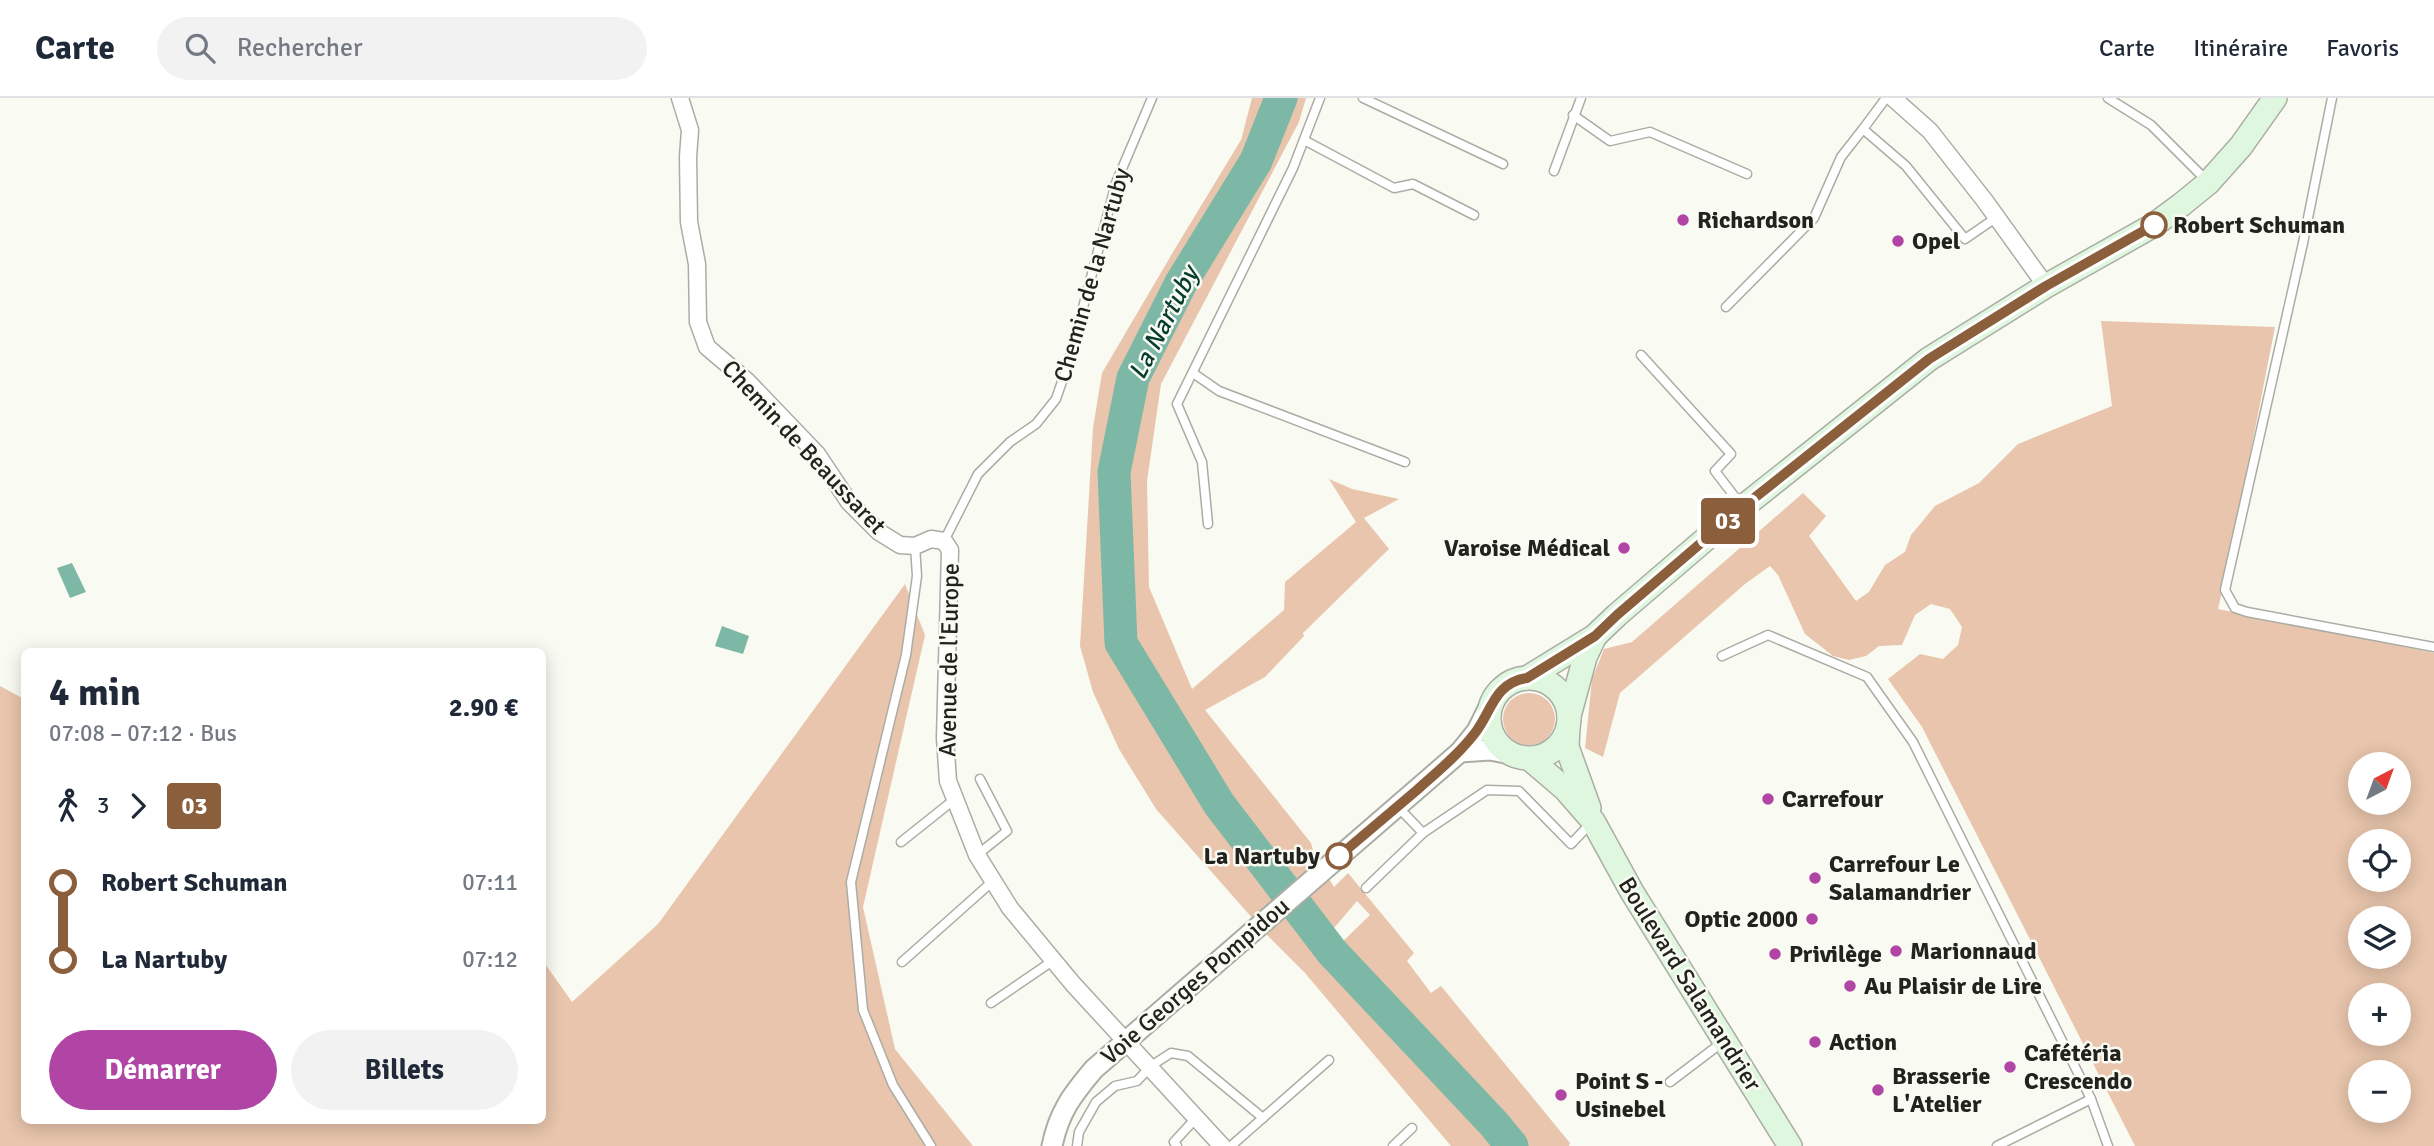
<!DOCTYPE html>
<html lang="fr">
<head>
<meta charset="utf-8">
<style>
  body { margin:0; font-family:Signika,sans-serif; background:#f2f2f3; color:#1f2937; height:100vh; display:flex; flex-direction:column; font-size:26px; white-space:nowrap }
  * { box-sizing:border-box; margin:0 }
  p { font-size:23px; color:#747a83 }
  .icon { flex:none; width:38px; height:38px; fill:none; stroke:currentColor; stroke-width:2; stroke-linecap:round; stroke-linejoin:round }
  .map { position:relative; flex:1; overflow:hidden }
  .details { position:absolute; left:21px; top:550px; width:525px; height:476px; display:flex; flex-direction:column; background:#fff; border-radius:10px; box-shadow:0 4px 18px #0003 }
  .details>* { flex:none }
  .badge { padding:0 14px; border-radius:5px; font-size:24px; line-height:46px }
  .needle { width:46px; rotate:41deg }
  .buttons { position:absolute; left:2348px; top:654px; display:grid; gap:14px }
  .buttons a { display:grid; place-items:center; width:63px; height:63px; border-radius:50%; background:#fff; box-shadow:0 4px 18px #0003; font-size:35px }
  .map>.badge { position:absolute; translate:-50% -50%; box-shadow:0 0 0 4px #fff }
  .legs { display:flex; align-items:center; gap:10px; height:77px; padding:0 28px; font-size:23px }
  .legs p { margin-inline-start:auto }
  .head { display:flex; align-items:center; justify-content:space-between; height:119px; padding:0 28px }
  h1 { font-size:38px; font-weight:700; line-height:52px }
  .action { display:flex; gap:14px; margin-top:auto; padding:14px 28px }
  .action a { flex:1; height:80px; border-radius:42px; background:#b045a6; color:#fff; font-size:28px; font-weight:700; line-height:80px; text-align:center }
  .action a+a { background:#f2f2f3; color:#1f2937 }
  ul { padding:0 28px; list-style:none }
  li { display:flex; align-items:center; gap:24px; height:77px; font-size:26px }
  li i { display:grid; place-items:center; width:10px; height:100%; margin:0 9px; background:currentColor }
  li i::after { content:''; width:18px; height:18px; margin:-9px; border:5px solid; border-radius:50%; background:#fff }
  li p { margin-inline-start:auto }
  li:first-child i { background:linear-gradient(#0000 50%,currentColor 0) }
  li:last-child i { background:linear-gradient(currentColor 50%,#0000 0) }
  header { display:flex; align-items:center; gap:42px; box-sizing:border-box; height:98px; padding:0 35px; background:#fff; border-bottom:2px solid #e0e1e3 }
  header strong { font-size:33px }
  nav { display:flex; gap:38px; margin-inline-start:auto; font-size:24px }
  .search { width:490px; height:63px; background:#f2f2f3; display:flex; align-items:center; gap:18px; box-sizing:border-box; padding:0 24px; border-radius:38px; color:#747a83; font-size:26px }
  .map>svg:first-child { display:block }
</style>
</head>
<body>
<header>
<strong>Carte</strong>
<div class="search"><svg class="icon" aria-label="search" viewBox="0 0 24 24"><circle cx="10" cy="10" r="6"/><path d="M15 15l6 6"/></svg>Rechercher</div>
<nav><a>Carte</a><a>Itinéraire</a><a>Favoris</a></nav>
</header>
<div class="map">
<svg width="2434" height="1048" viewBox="0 0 2434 1048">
  <rect width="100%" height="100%" fill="#f9fbf2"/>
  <g fill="#e8c5ac" fill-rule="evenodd">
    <path d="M1252 0H1306L1299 24 1161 286 1147 383 1149 489 1192 591 1284 512 1285 484 1356 424 1329 381 1352 391 1399 401 1364 420 1389 451 1303 535 1304 538 1265 579 1205 612 1311 745 1314 756 1334 789 1348 775 1414 855 1407 863 1431 895 1441 888 1570 1045 1569 1048H1451L1305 875 1269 839 1156 711 1119 651 1093 594 1080 548 1093 330 1102 275 1176 149 1241 42ZM1357 803 1370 817 1338 848 1328 837Z"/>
    <path d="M2101 223 2275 229 2250 357 2247 382 2218 511 2434 555V1048H2135L1922 629 1888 581 1920 556 1943 561 1958 547 1962 529 1950 511 1931 506 1915 517 1902 547 1879 548 1866 558 1849 562 1833 558 1805 536 1778 477 1770 468 1745 486 1620 595 1603 659 1585 650 1592 581 1604 551 1632 544 1803 395 1826 418 1809 438 1856 503 1869 494 1885 467 1905 454 1911 437 1935 408 1979 385 2018 346 2112 308ZM2361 667H2399V705H2361ZM2361 744H2399V782H2361ZM2361 821H2399V859H2361ZM2361 898H2399V936H2361ZM2361 975H2399V1013H2361Z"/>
    <path d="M905 486 925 537 863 809 895 951 973 1048H0V588L24 601V1022H542L543 863 572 904 658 826Z"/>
    <circle cx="1529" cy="621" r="26"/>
  </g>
  <g fill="#7db8a6">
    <path d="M72 465 86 494 70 500 57 470Z"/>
    <path d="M722 528 749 538 743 556 715 548Z"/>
  </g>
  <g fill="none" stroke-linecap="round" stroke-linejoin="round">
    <path stroke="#7db8a6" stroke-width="33" d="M1281 0 1256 63 1181 185 1133 280 1114 374 1121 545 1219 706 1332 854 1494 1026 1512 1048"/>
    <defs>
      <g id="service">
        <path d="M1363 0 1503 66"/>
        <path d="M1886 0 1863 31 1906 68 1965 141 1997 119"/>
        <path d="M2108 0 2151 27 2207 83"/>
        <path d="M2332 0 2303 145 2225 492 2235 510 2247 514 2434 549"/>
        <path d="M1573 17 1610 43 1650 34 1747 76"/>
        <path d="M1304 42 1394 90 1413 86 1474 117"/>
        <path d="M1554 73 1581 0"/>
        <path d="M1726 209 1814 120 1841 59 1863 31"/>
        <path d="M1641 257 1731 356 1715 373 1741 407"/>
        <path d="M1193 275 1219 293 1405 364"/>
        <path d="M1208 426 1202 364 1177 306 1293 70 1320 0"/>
        <path d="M944 443 978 376 1010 344 1036 326 1056 301 1068 266 1116 85 1152 0"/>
        <path d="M915 448 917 478 906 557 851 784 863 912 893 987 931 1048"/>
        <path d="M1722 558 1768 537 1867 579 1913 644 2091 1001 2108 1048"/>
        <path d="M1423 735 1487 692 1519 693 1571 746 1591 725"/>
        <path d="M901 744 955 701"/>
        <path d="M977 757 1007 733 980 681"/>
        <path d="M1366 790 1423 735 1398 709"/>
        <path d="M902 864 993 783"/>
        <path d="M991 905 1054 862"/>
        <path d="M1670 984 1724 943"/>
        <path d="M1077 1048 1079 1034 1096 1004 1115 988 1137 983 1151 968 1171 955 1188 958 1263 1020"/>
        <path d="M1177 1048 1174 1044 1196 1020"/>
        <path d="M1231 1048 1329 962"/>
        <path d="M1393 1048 1412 1030"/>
        <path d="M1997 1048 2091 1001"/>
      </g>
      <g id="minor">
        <path d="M680 0 690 32 688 59 689 124 697 166 698 224 707 249 747 283 817 356 849 404 879 434 900 447 915 448 931 441 944 443 950 452 945 640 948 683 977 757 1010 810 1073 886 1222 1048"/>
        <path d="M1893 0 1930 33 1985 103 2046 188"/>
      </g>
      <g id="tertiary">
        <path d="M1460 654 1490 652 1511 656"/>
        <path d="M1052 1048C1059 1014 1072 997 1094 971L1460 654 1477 633 1491 605"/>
      </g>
      <g id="secondary">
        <circle cx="1529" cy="620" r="40"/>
        <path d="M1527 580 1595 538 1617 517 1743 409 1929 261 2046 188 2154 127 2181 107 2208 85 2241 48 2275 0"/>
        <path d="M1569 618 1585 559 1595 538"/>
        <path d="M1568 629 1567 649 1589 710"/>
        <path d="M1530 661 1565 691 1593 723 1632 794 1790 1048"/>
      </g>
    </defs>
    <use href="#service" stroke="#abada4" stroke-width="11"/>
    <use href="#minor" stroke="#abada4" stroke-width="19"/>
    <use href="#tertiary" stroke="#abada4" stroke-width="23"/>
    <use href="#secondary" stroke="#abada4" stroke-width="26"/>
    <use href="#service" stroke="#fff" stroke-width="8"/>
    <use href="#minor" stroke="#fff" stroke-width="16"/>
    <use href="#tertiary" stroke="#fff" stroke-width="19"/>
    <use href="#secondary" stroke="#def7de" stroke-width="23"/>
  </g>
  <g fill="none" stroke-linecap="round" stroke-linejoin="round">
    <defs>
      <path id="line-1" d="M1339 758C1365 736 1391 714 1417 692 1437 674 1458 657 1475 635 1492 613 1494 585 1527 580L1595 538 1617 517 1743 409 1929 261 2046 188 2154 127"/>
    </defs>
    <use href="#line-1" stroke="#fff" stroke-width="16"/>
    <use href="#line-1" stroke="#8b5e3c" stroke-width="10"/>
  </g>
  <g fill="#b045a6" stroke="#f9fbf2" stroke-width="2.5">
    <circle cx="1683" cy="122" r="7"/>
    <circle cx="1898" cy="143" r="7"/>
    <circle cx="1624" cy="450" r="7"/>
    <circle cx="1768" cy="701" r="7"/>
    <circle cx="1815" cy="780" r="7"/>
    <circle cx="1812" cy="821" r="7"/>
    <circle cx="1896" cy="853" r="7"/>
    <circle cx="1775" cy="856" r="7"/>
    <circle cx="1850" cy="888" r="7"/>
    <circle cx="1815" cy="944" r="7"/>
    <circle cx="2010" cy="969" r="7"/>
    <circle cx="1878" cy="992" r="7"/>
    <circle cx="1561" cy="997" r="7"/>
  </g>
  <g fill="#fff" stroke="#8b5e3c" stroke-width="3.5">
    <circle cx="2154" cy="127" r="12"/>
    <circle cx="1339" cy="758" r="12"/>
  </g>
  <g text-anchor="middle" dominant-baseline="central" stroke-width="5" stroke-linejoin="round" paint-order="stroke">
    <g font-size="24" font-weight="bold" fill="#22221f" stroke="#f9fbf2" text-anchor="start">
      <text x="1697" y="122">Richardson</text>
      <text x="1912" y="143">Opel</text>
      <text x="1610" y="450" text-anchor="end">Varoise Médical</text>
      <text x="1782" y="701">Carrefour</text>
      <text x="1829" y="766">Carrefour Le<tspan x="1829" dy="28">Salamandrier</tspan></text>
      <text x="1798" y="821" text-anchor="end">Optic 2000</text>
      <text x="1910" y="853">Marionnaud</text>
      <text x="1789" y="856">Privilège</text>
      <text x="1864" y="888">Au Plaisir de Lire</text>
      <text x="1829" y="944">Action</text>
      <text x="2024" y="955">Cafétéria<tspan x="2024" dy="28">Crescendo</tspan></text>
      <text x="1892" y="978">Brasserie<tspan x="1892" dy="28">L'Atelier</tspan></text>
      <text x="1575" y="983">Point S -<tspan x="1575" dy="28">Usinebel</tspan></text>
    </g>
    <g font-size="24" font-weight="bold" fill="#22221f" stroke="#f9fbf2" text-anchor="start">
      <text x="2173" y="127">Robert Schuman</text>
      <text x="1320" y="758" text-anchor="end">La Nartuby</text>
    </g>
    <g font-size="24" fill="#22221f" stroke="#f9fbf2">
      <text transform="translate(1092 177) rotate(-74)">Chemin de la Nartuby</text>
      <text transform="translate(804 349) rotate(47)">Chemin de Beaussaret</text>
      <text transform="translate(949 562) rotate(-89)">Avenue de l'Europe</text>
      <text transform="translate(1195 883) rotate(-41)">Voie Georges Pompidou</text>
      <text transform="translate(1690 886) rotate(58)">Boulevard Salamandrier</text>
    </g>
    <g font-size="26" font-style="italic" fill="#053c2f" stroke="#f9fbf2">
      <text transform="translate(1164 225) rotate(-63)">La Nartuby</text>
    </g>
  </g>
</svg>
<div class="buttons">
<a><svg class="needle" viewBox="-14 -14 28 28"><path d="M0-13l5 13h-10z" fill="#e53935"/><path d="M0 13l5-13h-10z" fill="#747a83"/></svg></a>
<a><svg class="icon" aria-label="locate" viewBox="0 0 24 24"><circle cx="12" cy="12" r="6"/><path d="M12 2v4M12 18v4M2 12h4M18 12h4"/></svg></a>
<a><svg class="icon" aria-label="layers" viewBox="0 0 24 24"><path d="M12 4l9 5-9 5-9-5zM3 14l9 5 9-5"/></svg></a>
<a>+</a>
<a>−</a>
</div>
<b class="badge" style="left:1728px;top:423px;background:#8b5e3c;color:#fff">03</b>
<section class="details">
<div class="head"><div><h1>4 min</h1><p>07:08 – 07:12 · Bus</p></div><b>2.90 €</b></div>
<div class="legs"><svg class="icon" aria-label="walk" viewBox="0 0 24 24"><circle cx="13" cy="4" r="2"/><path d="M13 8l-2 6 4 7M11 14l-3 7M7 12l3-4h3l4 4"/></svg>3<svg class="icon" aria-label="forward" viewBox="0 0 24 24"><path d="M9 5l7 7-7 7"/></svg><b class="badge" style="background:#8b5e3c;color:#fff">03</b></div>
<ul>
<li><i style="color:#8b5e3c"></i><b>Robert Schuman</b><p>07:11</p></li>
<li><i style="color:#8b5e3c"></i><b>La Nartuby</b><p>07:12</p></li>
</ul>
<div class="action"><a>Démarrer</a><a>Billets</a></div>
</section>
</div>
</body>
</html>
